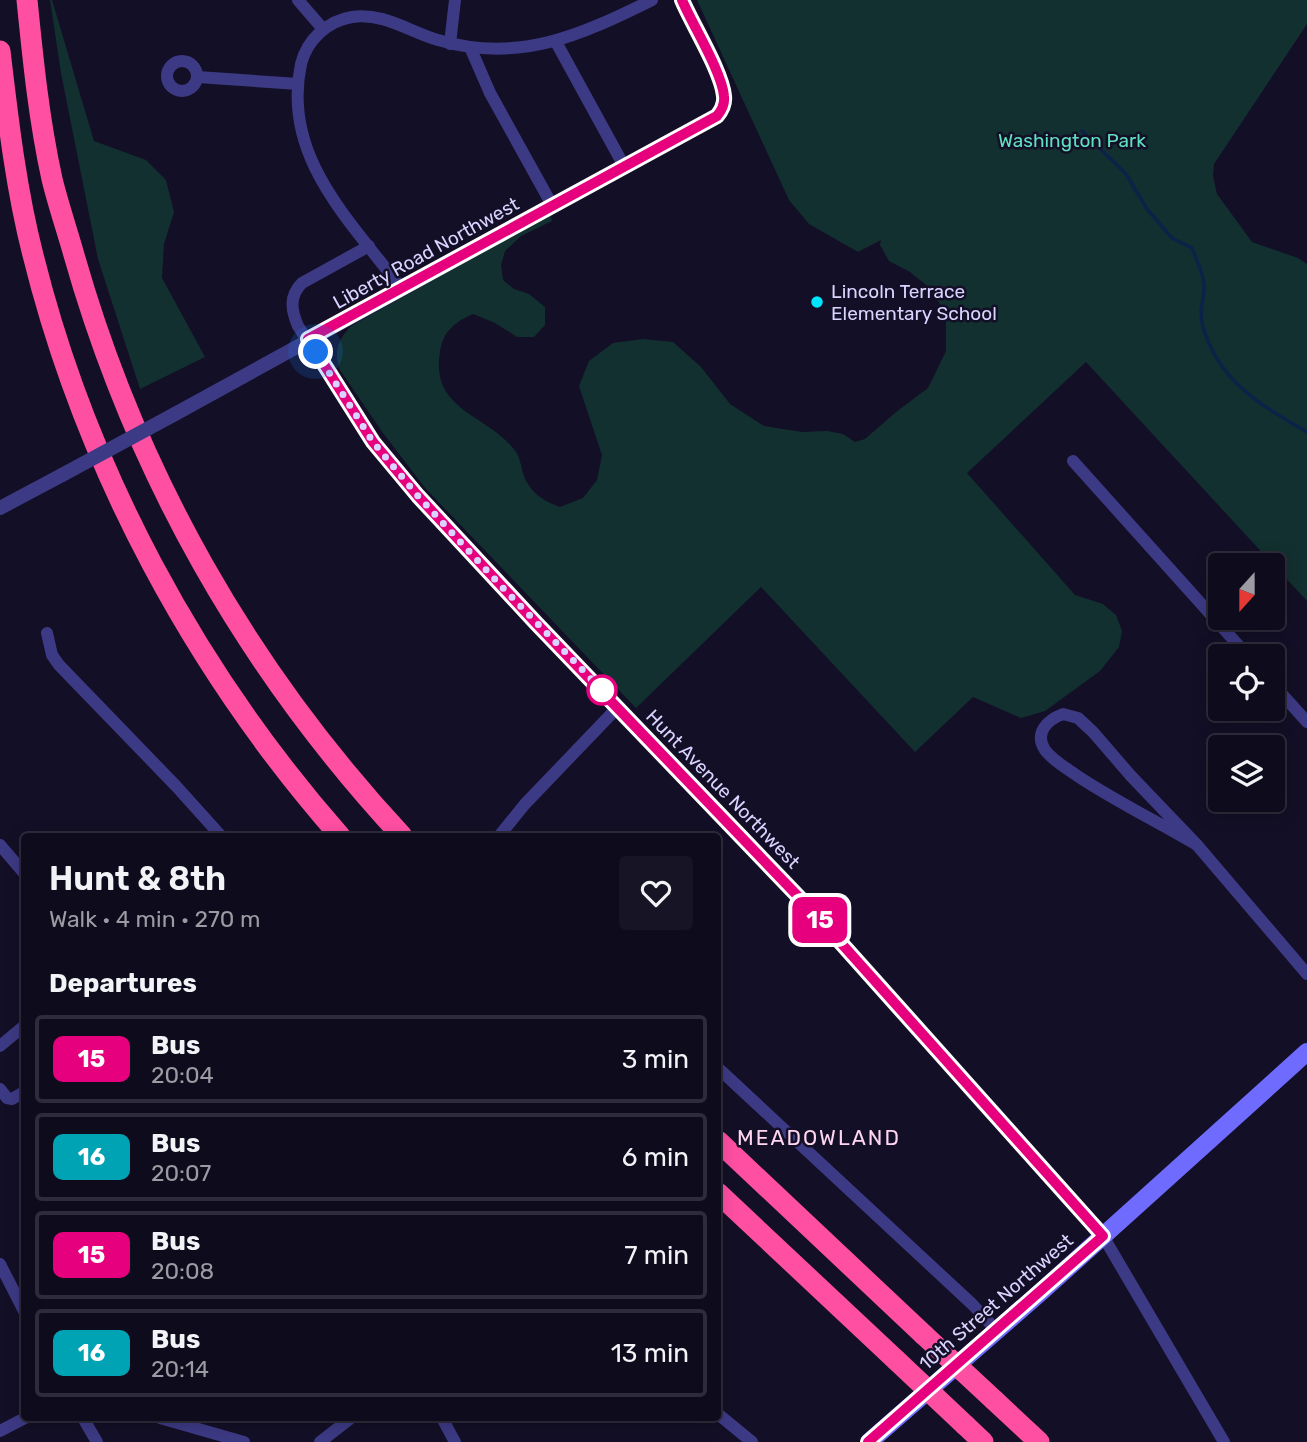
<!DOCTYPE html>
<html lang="en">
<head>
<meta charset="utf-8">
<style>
  body { margin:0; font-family:Rubik,sans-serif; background:#171425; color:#f1f3f6; height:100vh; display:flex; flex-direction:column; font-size:26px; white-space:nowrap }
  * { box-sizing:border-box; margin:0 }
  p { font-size:23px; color:#9b9ba3 }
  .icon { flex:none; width:38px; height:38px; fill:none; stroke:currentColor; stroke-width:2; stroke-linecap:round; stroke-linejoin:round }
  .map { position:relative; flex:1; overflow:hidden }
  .side { position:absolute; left:21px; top:833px; width:700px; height:588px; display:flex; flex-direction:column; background:#0e0b1c; border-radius:7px; box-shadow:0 4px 18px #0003,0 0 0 2px #2e2b3b }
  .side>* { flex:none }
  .badge { padding:0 14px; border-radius:10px; font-size:24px; line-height:46px }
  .needle { width:46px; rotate:201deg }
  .controls { position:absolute; left:1208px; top:553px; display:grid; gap:14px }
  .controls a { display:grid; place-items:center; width:77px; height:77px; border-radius:7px; background:#0e0b1c; box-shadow:0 4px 18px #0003,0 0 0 2px #2e2b3b; font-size:35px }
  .you { position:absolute; width:35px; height:35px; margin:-18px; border:5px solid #fff; border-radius:50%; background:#1a73e8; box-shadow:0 0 0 10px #1a73e833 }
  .map>.badge { position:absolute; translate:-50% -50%; box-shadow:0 0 0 4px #fff }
  h2 { padding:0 28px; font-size:26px; line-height:63px }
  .round { display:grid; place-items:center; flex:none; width:74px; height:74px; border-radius:7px; background:#171425 }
  .headline { display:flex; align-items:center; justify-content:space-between; height:119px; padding:0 28px }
  h1 { font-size:33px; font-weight:600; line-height:52px }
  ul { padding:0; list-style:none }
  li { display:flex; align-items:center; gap:21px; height:88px; margin:0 14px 10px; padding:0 14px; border:4px solid #2e2b3b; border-radius:7px }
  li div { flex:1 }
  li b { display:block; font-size:26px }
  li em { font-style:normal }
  li .badge { min-width:77px; font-weight:700; text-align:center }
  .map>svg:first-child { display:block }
</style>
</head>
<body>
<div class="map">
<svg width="1307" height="1442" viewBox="0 0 1307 1442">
  <rect width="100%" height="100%" fill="#130f26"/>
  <g fill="#12302f">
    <path d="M50 0H52L94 141 146 160 166 180 174 212 164 244 162 278 205 357 140 389 98 259 61 73Z"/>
    <path d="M697 0H1307V24L1214 164 1213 176 1217 194 1252 242 1298 258 1307 264V601L1086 362 967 473 1075 595 1103 604 1116 615 1122 631 1119 647 1100 671 1045 711 1021 718 973 697 915 752 761 587 636 708 426 489 383 433 340 370C333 351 338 340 351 326L550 214 552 221 521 236 505 251 501 265 503 280 514 289 529 294 545 307V325L534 337H517L495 323 473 314C455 322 443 331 440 352 430 412 489 414 516 452 520 458 521 466 523 473 529 492 543 501 560 507L583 498 597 480 602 455 579 386 589 361 613 343 643 339 673 342 701 367 730 404 764 426 802 432 827 431 843 434 855 442 865 439 896 412 928 388 946 351V315L931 289 910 272 889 261 880 245 881 240 858 252 809 224 789 200Z"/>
  </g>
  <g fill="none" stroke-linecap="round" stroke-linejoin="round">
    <path stroke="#0c2248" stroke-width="3.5" d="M1082 131 1126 174 1147 209 1172 238 1192 248C1196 259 1203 272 1204 284 1205 299 1198 308 1203 327 1219 382 1261 405 1307 432"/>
    <g stroke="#3d3a85" stroke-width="12">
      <path d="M298 0 323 29"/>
      <path d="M556 42 624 166"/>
      <path d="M450 44 455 0"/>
      <path d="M470 47 490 93 552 205"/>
      <circle cx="182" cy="76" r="15"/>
      <path d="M198 77 298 84"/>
      <path d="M369 246 302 283C289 296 291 310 298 326L373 442 418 496 536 623 816 915 1090 1219 1103 1236 1224 1442"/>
      <path d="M401 288C351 221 281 157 301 64 307 40 327 21 352 17 383 12 410 32 438 40 519 64 581 35 652 0"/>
      <path d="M1073 461 1248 656"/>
      <path d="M47 633 52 655 59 665 176 786 221 836"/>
      <path d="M1272 683 1307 722"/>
      <path d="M1063 714 1078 718 1093 732 1131 776 1197 845C1158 822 1117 802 1079 777 1068 769 1053 761 1045 750 1034 733 1047 720 1063 714Z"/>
      <path d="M499 836 525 804 618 707"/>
      <path d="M0 845 24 873"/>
      <path d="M1197 845 1307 974"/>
      <path d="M0 1046 24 1026"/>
      <path d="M718 1068 972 1304 996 1330"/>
      <path d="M0 1089 7 1098 12 1099 24 1092"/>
      <path d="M0 1264 24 1311"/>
      <path d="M718 1414 752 1442"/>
      <path d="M83 1418 97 1442"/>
      <path d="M160 1418 244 1442"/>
      <path d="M442 1418 455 1442"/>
      <path d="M0 1431 25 1418"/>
      <path d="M320 1442 351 1418"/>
    </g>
    <g stroke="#3d3a85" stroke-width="14">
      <path d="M175 414 717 116C722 110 725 104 724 96 722 73 692 24 682 0"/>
      <path d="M0 508 62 475"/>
    </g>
    <path stroke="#6f6bff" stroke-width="18" d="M869 1442 1042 1291 1307 1052"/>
    <g stroke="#ff4fa3" stroke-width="21">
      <path d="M27 0C33 60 39 120 52 179 58 204 67 230 74 255 136 474 248 670 402 836"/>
      <path d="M0 51C8 119 16 189 33 255 86 469 195 671 340 836"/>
      <path d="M718 1141 924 1335"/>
      <path d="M718 1193 896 1360"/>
      <path d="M994 1400 1039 1442"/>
      <path d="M965 1425 983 1442"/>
    </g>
    <path stroke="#3d3a85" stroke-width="14" d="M62 475 175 414"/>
    <g stroke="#ff4fa3" stroke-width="21">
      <path d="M924 1335 994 1400"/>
      <path d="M896 1360 965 1425"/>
    </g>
  </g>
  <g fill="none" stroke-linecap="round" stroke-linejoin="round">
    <defs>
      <path id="line" d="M682 0C692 24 722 72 724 96 725 104 722 110 717 116L308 339 373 442 418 496 536 623 816 915 1103 1236 868 1442"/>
    </defs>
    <use href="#line" stroke="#fff" stroke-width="16"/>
    <use href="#line" stroke="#e6007e" stroke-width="10"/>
    <path stroke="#d9d4ff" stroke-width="7" stroke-dasharray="0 12.6" d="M316 352 373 442 418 496 502 587 602 690"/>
  </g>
  <circle fill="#00e5ff" stroke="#130f26" stroke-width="2.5" cx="817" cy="302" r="7"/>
  <circle fill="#fff" stroke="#e6007e" stroke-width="3.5" cx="602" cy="690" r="14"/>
  <g text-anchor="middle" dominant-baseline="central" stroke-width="5" stroke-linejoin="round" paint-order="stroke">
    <g font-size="19" fill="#5fe0c0" stroke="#130f26">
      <text x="1072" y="140">Washington Park</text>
    </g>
    <g font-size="19" fill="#d9d4ff" stroke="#130f26">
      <text transform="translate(426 253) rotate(-29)">Liberty Road Northwest</text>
      <text transform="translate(723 789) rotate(46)">Hunt Avenue Northwest</text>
      <text transform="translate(996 1302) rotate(-41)">10th Street Northwest</text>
    </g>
    <g font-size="19" fill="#d9d4ff" stroke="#130f26" text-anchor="start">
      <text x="831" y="291">Lincoln Terrace<tspan x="831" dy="22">Elementary School</tspan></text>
    </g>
    <g font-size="21" letter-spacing="2" fill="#ffd6f0" stroke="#130f26">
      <text x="819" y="1137">MEADOWLAND</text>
    </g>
  </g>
</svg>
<div class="controls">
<a><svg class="needle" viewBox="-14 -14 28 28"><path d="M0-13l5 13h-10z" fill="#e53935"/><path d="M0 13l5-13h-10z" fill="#9b9ba3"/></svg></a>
<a><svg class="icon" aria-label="locate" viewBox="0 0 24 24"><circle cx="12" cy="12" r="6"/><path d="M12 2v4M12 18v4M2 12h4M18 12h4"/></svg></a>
<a><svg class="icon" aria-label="layers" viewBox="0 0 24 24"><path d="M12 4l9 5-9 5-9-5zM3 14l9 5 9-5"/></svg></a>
</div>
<div class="you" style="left:316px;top:352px"></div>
<b class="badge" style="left:820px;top:920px;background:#e6007e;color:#fff">15</b>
<section class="side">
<div class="headline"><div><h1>Hunt &amp; 8th</h1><p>Walk · 4 min · 270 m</p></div><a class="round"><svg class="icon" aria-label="heart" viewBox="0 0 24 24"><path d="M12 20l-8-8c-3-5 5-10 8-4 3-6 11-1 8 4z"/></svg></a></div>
<h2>Departures</h2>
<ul>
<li><span class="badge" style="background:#e6007e;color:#fff">15</span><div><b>Bus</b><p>20:04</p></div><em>3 min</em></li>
<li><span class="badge" style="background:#00a3b4;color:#fff">16</span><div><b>Bus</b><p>20:07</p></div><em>6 min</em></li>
<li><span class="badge" style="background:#e6007e;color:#fff">15</span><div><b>Bus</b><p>20:08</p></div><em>7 min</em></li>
<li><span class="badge" style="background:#00a3b4;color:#fff">16</span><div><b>Bus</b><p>20:14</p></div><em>13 min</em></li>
</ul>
</section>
</div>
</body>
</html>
